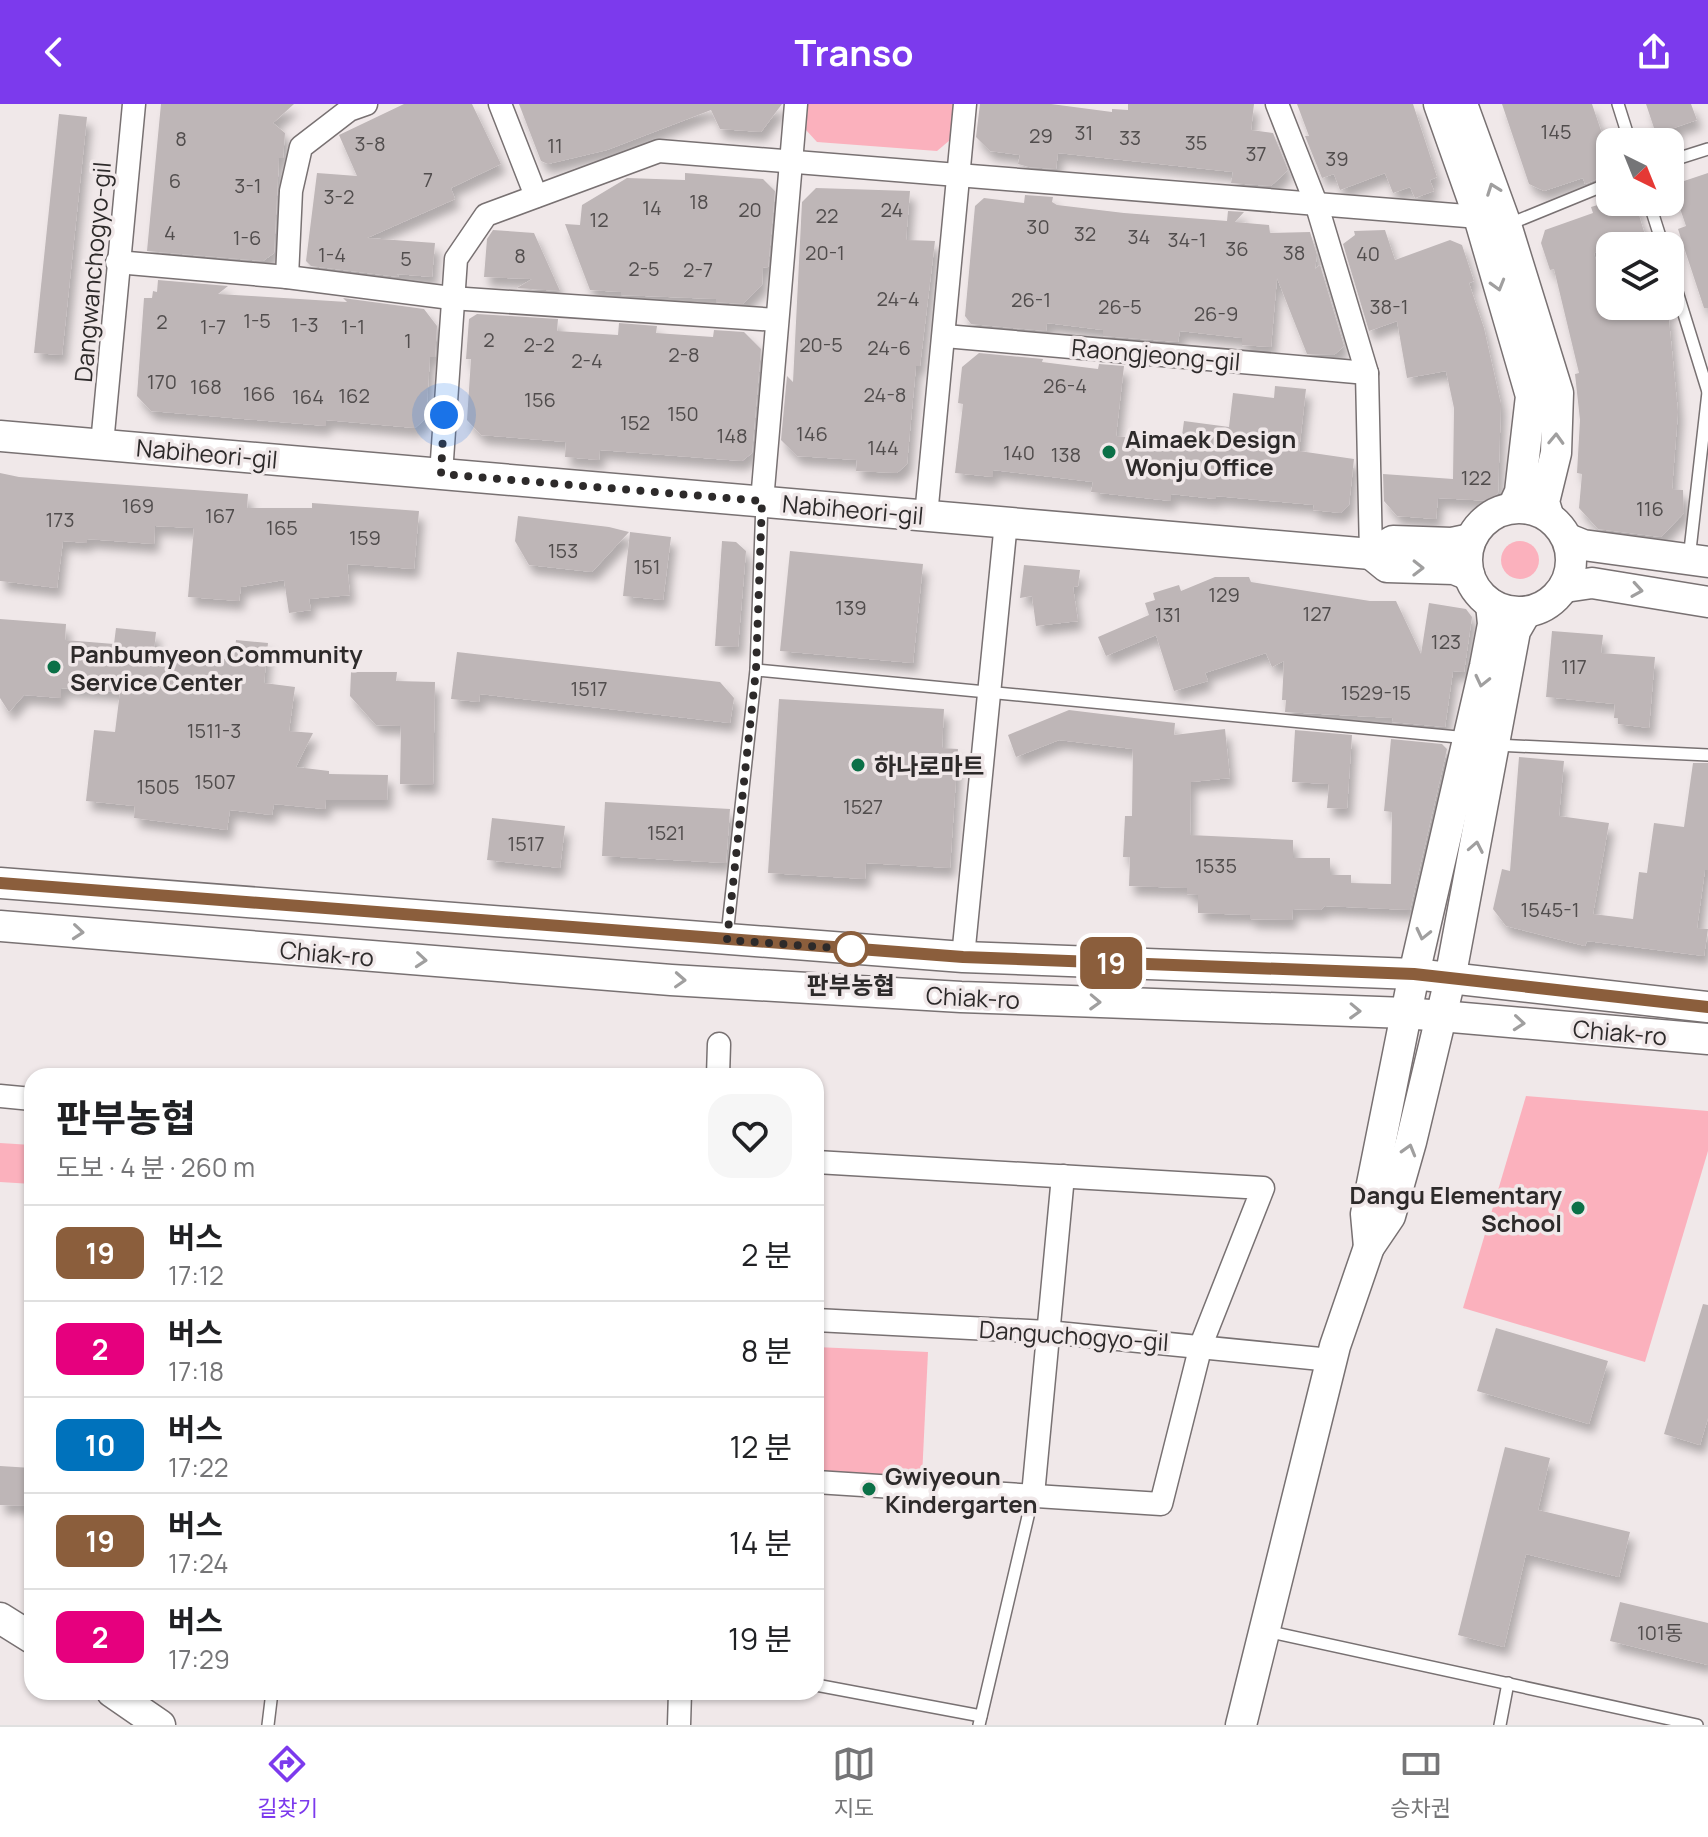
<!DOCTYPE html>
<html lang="ko">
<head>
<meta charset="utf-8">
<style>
  body { margin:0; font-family:Manrope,"Noto Sans KR",sans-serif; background:#f6f6f6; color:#202124; height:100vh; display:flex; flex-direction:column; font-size:30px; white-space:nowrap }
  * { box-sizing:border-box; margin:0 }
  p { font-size:26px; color:#757577 }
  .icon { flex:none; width:44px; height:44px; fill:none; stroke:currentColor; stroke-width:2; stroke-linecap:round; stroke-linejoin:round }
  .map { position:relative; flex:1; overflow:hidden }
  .panel { position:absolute; left:24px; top:964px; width:800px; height:632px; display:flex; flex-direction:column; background:#fff; border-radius:24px; box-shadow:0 2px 6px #0004 }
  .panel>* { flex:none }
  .badge { padding:0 16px; border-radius:12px; font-size:28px; line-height:52px }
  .needle { width:52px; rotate:137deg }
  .buttons { position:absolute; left:1596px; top:24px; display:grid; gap:16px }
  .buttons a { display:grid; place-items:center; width:88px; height:88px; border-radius:16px; background:#fff; box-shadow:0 2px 6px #0004; font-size:40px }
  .you { position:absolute; width:40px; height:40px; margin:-20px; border:6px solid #fff; border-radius:50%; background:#1a73e8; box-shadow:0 0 0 12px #1a73e833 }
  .map>.badge { position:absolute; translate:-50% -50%; box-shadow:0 0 0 4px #fff }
  .round { display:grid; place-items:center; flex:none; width:84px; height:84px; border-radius:24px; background:#f6f6f6 }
  .headline { display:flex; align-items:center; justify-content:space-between; height:136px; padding:0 32px }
  h1 { font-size:38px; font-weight:700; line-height:60px }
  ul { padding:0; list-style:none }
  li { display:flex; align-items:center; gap:24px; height:96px; padding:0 32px; border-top:2px solid #e0e0e0 }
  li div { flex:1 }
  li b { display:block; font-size:30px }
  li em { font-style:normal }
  li .badge { min-width:88px; font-weight:700; text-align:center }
  header { display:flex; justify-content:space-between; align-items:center; height:104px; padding:0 32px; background:#7c3aed; color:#fff; font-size:36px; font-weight:700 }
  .menu { display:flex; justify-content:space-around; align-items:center; height:112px; border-top:2px solid #e0e0e0; background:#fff; font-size:22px; color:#757577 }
  .menu a { display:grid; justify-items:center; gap:4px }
  .menu .on { color:#7c3aed }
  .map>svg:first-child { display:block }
</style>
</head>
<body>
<header><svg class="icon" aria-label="back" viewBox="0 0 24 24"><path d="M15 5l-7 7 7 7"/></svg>Transo<svg class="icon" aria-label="share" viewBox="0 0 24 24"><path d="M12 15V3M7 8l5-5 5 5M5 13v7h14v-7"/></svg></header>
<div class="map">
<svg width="1708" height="1621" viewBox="0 0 1708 1621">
  <defs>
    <filter id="shadow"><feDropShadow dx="5" dy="9" stdDeviation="4" flood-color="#0004"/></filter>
  </defs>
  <rect width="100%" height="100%" fill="#f0e8e9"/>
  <g fill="#fbb1bd">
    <path d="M808 0H953L950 36 937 47 817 38 806 26Z"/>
    <circle cx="1520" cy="456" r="19"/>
    <path d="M1526 992 1708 1007V1047L1645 1258 1463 1204Z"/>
    <path d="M0 1039 32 1041V1080L0 1078Z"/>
    <path d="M816 1243 928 1248 922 1373 816 1370Z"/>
  </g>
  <g fill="#beb6b7" filter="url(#shadow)">
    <path d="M161 0H294L273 19 285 29 283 54H279L274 149 263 157 147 147Z"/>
    <path d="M404 0H472L501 60 451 84 455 95 367 134 435 139 432 173 397 170 399 173 311 162 306 157 317 69 357 72 339 31Z"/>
    <path d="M519 0H782L761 28 720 25 711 6 607 46 548 60 541 57Z"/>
    <path d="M980 0H1051L1112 8V5L1128 6V0H1254L1251 26 1273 29 1288 66 1271 82 1231 79 1233 68 1058 49 1056 65 1029 63 1018 60 1020 51 990 47 976 33Z"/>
    <path d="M1297 0H1413L1437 73 1430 76 1434 87 1415 94 1410 83 1393 89 1385 69 1340 86 1334 70 1322 74 1305 32H1309Z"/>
    <path d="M1502 0H1592L1610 53 1602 73 1585 80 1583 74 1544 87 1529 80Z"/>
    <path d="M1646 0H1691L1697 16 1656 30Z"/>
    <path d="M59 10 87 13 62 251 34 249Z"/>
    <path d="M685 69 763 75 775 87 768 164 763 163 762 181 743 200 716 198V195L621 191V188L590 186 565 120 580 121 582 101 627 74 685 76Z"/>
    <path d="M1708 69V204H1704L1678 125 1686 122 1672 81Z"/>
    <path d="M816 84 910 87 906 136 935 137 920 262H916L907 360 897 369 856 367 857 356 797 352 781 336 787 272 793 278 802 98Z"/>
    <path d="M1025 91 1053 93 1052 98 1057 101 1124 109 1227 117 1228 107 1244 108 1235 118 1269 121 1270 129 1310 128 1317 151 1315 165 1320 161 1344 242 1334 251 1307 250 1277 174 1271 243 1242 241V234L1180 227 1178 238 1103 232V226L1047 219 1046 227 971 220 965 212 975 102 984 94 1024 99Z"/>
    <path d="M1608 98H1635L1646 134 1594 149 1612 214 1668 206 1678 308 1672 385 1683 386 1684 409 1661 433 1598 425 1579 404 1582 370 1577 369 1580 316 1575 270 1579 269 1554 165 1550 166 1541 139 1545 126 1593 109 1591 103Z"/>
    <path d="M493 126 534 129 560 187 517 184 532 175 484 173 487 135Z"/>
    <path d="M1385 126 1395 156 1450 136 1462 141 1474 177 1469 179 1484 224 1501 300 1498 389 1491 397 1438 394 1436 415 1397 412 1384 397 1383 370 1453 375 1454 304 1446 267 1407 274 1397 217 1369 227 1343 140 1355 131 1354 127Z"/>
    <path d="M158 176 228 182 218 190 347 198 343 194 424 205 437 222 435 253H430L426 314 415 324 326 316V322L151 307 137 292 144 194H152L153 187 157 188Z"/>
    <path d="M477 210 558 215 557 227 618 231 619 219 657 222 656 229 713 233 714 226 744 228 761 245 752 349 742 357 600 346 599 356 565 353 566 338 481 331 467 316 471 255H466L469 215Z"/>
    <path d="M979 249 1043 255 1042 258 1098 265 1099 260 1124 262 1116 332 1181 339 1184 317 1229 323 1233 289 1274 294 1275 282 1306 285 1299 347 1354 355 1349 401 1341 409 1313 406 1314 401 1216 392V395L1171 390V397L1091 388 1093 378 993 366V373L955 369 963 300 958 299 962 263Z"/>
    <path d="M0 369 19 373 248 390 247 404H312V399L419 407 414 465 347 460 350 491 309 495 311 506 289 509 284 476 241 483 239 497 188 493 194 424 155 422 154 440 87 435V439L63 437 57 484 0 477Z"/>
    <path d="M518 412 609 423 629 428 592 468 529 461 515 437Z"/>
    <path d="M630 428 671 433 663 496 623 492Z"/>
    <path d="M722 437 736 438 746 447 738 543 715 542Z"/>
    <path d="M790 447 923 460 913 559 780 547Z"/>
    <path d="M1024 461 1080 466 1078 482 1073 483 1078 517 1036 522 1032 492 1020 494Z"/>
    <path d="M1215 473H1249L1251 478 1370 497H1396L1421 550 1429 499 1466 505 1472 513 1464 568 1453 567 1445 623 1392 618 1393 614 1285 608 1286 596H1282L1284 557 1272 563 1266 549 1205 569 1208 577 1174 587 1156 531 1106 552 1098 533 1149 511 1145 499 1155 496 1153 489 1179 481 1181 487Z"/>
    <path d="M0 515 66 520 65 536 114 540 116 524 156 528 154 547 234 556 236 536 268 539 264 579 295 583 289 627 313 629 296 663 329 667V670L388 671 387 696H326L325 705 274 700 272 711 230 706 227 726 134 714 135 702 86 697 94 626 115 628 120 588 61 584V594L24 591 9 608 0 594Z"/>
    <path d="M1552 527 1603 531 1601 549 1655 553 1649 624 1618 620V614H1614L1615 600 1546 593Z"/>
    <path d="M457 548 720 578 734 594 730 619 480 590 479 598 451 595Z"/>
    <path d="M351 568H397L396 577 435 578 433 681 400 680 401 622 376 621 350 592Z"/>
    <path d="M779 595 944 605 942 644 958 645 950 764 866 759 865 775 768 769Z"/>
    <path d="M1069 606 1175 619 1174 631 1225 625 1230 674 1191 678 1190 731 1293 736V754H1330V771H1351V779L1391 780 1392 708 1384 707 1391 635 1442 640 1447 645 1410 806 1325 802 1321 806 1293 805 1292 816 1250 815V811L1198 809V791L1187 790V784L1129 782 1130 753H1123L1125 712H1132L1133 645 1059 636 1016 653 1008 631Z"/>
    <path d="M1295 626 1352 631 1347 705 1327 704 1329 680 1292 678Z"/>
    <path d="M1519 653 1564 657 1559 712 1609 719 1593 810 1633 815 1639 768 1647 769 1654 719 1684 723 1693 659H1708V766H1705L1697 824 1708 825 1704 852 1587 837 1585 842 1506 822 1493 805 1502 765 1510 767Z"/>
    <path d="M605 698 730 705 726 759 602 752Z"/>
    <path d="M492 714 565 722 560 764 487 756Z"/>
    <path d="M1703 1200 1708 1201V1314L1700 1341 1664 1330Z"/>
    <path d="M1496 1224 1608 1257 1589 1320 1477 1287Z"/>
    <path d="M1505 1343 1550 1354 1538 1406 1630 1428 1619 1473 1526 1450 1504 1543 1458 1531Z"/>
    <path d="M0 1362 32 1364V1402L0 1401Z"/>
    <path d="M1620 1498 1708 1519V1561L1610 1537Z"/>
  </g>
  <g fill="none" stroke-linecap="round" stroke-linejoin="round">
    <defs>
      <g id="lane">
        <path d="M1618 0 1630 38"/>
        <path d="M1670 57 1708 45"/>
        <path d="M1649 98 1663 142"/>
        <path d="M1507 121 1610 79"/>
        <path d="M1670 165 1708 288"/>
        <path d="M1689 455 1708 288"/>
        <path d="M756 566 1468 634"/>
        <path d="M1496 641 1708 651"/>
        <path d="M727 831 756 566 762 398"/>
        <path d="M1266 1527 1697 1621"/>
        <path d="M816 1581 981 1612"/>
        <path d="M268 1621 272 1588"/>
        <path d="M979 1621 1033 1391"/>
        <path d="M1500 1621 1508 1579"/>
      </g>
      <g id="street">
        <path d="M500 0 536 92"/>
        <path d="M1277 0 1317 102 1367 269 1371 450"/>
        <path d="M117 158 287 173 451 194 777 216"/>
        <path d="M287 173 291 87 301 43 349 6 366 0"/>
        <path d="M945 232 1367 269"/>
        <path d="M102 340 134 0"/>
        <path d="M441 370 456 155 486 111 659 47 1479 113"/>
        <path d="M762 397 796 0"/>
        <path d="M926 412 965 0"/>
        <path d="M963 853 1006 418"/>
        <path d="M718 972 719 940"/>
        <path d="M0 992 32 995"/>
        <path d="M816 1058 1263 1084 1201 1241 1161 1400 816 1378"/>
        <path d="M816 1216 1047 1228 1331 1256"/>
        <path d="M1033 1391 1063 1072"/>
        <path d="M679 1621 680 1588"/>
      </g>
      <g id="secondary">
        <path d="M1439 0 1479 113 1531 292 1520 388 1513 403"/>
        <path d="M1462 0 1506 121 1558 289 1556 349 1544 398 1548 411"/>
        <path d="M0 332 1371 450"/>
        <circle cx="1519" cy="456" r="52"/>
        <path d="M1568 435 1583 441 1708 458"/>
        <path d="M1371 450 1387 463 1454 465 1469 471"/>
        <path d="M1371 450 1393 437 1452 439 1471 435"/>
        <path d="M1565 483 1592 479 1708 498"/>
        <path d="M0 779 963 853 1414 870 1708 903"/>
        <path d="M0 822 671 876 961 893 1406 909 1708 935"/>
        <path d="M1369 1143 1366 1110 1414 870 1485 562 1493 520 1491 500"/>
        <path d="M0 1514 32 1534"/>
        <path d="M112 1588 160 1621"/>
        <path d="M1241 1621 1335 1242 1369 1143 1390 1112 1411 1038 1450 875 1515 527 1526 508"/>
      </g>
    </defs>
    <use href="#lane" stroke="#787172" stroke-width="14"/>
    <use href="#street" stroke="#787172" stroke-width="25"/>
    <use href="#secondary" stroke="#787172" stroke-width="33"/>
    <use href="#lane" stroke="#fff" stroke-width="11"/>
    <use href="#street" stroke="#fff" stroke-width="22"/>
    <use href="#secondary" stroke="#fff" stroke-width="30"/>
  </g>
  <defs><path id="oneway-chevron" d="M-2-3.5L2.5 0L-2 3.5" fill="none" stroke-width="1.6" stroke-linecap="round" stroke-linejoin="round" transform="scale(2)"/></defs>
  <g stroke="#a09f9f">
    <use href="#oneway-chevron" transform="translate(1493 85) rotate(-110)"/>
    <use href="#oneway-chevron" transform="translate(1498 181) rotate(74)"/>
    <use href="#oneway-chevron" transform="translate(1556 335) rotate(-88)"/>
    <use href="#oneway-chevron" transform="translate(1418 464) rotate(1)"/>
    <use href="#oneway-chevron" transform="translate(1637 486) rotate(9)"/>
    <use href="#oneway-chevron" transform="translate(1482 577) rotate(103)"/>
    <use href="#oneway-chevron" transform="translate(1476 743) rotate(-79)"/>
    <use href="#oneway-chevron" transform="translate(78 828) rotate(5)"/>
    <use href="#oneway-chevron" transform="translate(1423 830) rotate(103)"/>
    <use href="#oneway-chevron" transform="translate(421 856) rotate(5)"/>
    <use href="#oneway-chevron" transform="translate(680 876) rotate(3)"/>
    <use href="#oneway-chevron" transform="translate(1095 898) rotate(2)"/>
    <use href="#oneway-chevron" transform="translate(1355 907) rotate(2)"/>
    <use href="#oneway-chevron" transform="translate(1519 919) rotate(5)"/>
    <use href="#oneway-chevron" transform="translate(1409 1046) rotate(-74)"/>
  </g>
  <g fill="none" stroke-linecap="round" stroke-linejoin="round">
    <defs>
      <path id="line" d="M0 779 963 853 1414 870 1708 903"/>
    </defs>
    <use href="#line" stroke="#fff" stroke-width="18"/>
    <use href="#line" stroke="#8b5e3c" stroke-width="12"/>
    <path stroke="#2d2a2a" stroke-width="8" stroke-dasharray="0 14.4" d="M444 311 441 370 762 397 756 566 727 836 851 845"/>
  </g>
  <g fill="#0b7047" stroke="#f0e8e9" stroke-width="3">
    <circle cx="1109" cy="348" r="8"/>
    <circle cx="54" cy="563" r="8"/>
    <circle cx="858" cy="661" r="8"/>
    <circle cx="1578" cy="1104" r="8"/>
    <circle cx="869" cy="1385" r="8"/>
  </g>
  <circle fill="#fff" stroke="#8b5e3c" stroke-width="4" cx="851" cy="845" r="16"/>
  <g text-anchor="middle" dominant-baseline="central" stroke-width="7" stroke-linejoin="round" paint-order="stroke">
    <g font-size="20" fill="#514d4d">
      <text x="1556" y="27">145</text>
      <text x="1084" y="28">31</text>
      <text x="1041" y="31">29</text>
      <text x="1130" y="33">33</text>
      <text x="181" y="34">8</text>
      <text x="1196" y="38">35</text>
      <text x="370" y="39">3-8</text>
      <text x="555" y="41">11</text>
      <text x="1256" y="49">37</text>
      <text x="1337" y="54">39</text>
      <text x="428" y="75">7</text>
      <text x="175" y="76">6</text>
      <text x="248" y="81">3-1</text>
      <text x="339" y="92">3-2</text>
      <text x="699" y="97">18</text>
      <text x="652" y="103">14</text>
      <text x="750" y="105">20</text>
      <text x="892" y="105">24</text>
      <text x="827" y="111">22</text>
      <text x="599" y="115">12</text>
      <text x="1038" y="122">30</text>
      <text x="170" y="128">4</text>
      <text x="1085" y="129">32</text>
      <text x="1139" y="132">34</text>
      <text x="247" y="133">1-6</text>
      <text x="1187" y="135">34-1</text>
      <text x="1237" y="144">36</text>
      <text x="825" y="148">20-1</text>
      <text x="1294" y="148">38</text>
      <text x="1368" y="149">40</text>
      <text x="332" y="150">1-4</text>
      <text x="520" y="151">8</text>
      <text x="406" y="154">5</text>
      <text x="644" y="164">2-5</text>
      <text x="698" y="165">2-7</text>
      <text x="898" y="194">24-4</text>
      <text x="1031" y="195">26-1</text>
      <text x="1120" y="202">26-5</text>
      <text x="1389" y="202">38-1</text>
      <text x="1216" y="209">26-9</text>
      <text x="257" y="216">1-5</text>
      <text x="162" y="217">2</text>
      <text x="305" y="220">1-3</text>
      <text x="213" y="222">1-7</text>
      <text x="353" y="222">1-1</text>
      <text x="489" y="235">2</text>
      <text x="408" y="236">1</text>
      <text x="539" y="240">2-2</text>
      <text x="821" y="240">20-5</text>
      <text x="889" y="243">24-6</text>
      <text x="684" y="250">2-8</text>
      <text x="587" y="256">2-4</text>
      <text x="162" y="277">170</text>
      <text x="1065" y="281">26-4</text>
      <text x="206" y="282">168</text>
      <text x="259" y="289">166</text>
      <text x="885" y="290">24-8</text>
      <text x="354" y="291">162</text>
      <text x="308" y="292">164</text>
      <text x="540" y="295">156</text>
      <text x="683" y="309">150</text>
      <text x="635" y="318">152</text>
      <text x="812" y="329">146</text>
      <text x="732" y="331">148</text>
      <text x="883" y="343">144</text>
      <text x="1019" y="348">140</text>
      <text x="1066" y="350">138</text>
      <text x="1476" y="373">122</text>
      <text x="138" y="401">169</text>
      <text x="1650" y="404">116</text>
      <text x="220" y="411">167</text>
      <text x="60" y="415">173</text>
      <text x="282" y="423">165</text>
      <text x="365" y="433">159</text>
      <text x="563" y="446">153</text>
      <text x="647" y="462">151</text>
      <text x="1224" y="490">129</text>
      <text x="851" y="503">139</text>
      <text x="1317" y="509">127</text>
      <text x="1168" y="510">131</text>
      <text x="1446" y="537">123</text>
      <text x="1574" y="562">117</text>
      <text x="589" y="584">1517</text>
      <text x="1376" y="588">1529-15</text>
      <text x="214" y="626">1511-3</text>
      <text x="215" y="677">1507</text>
      <text x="158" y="682">1505</text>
      <text x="863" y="702">1527</text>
      <text x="666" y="728">1521</text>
      <text x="526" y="739">1517</text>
      <text x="1216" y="761">1535</text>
      <text x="1550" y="805">1545-1</text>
      <text x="1660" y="1528">101동</text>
    </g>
    <g font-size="24" fill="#2d2a2a" stroke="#f0e8e9">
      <text transform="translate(92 168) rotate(-85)">Dangwanchogyo-gil</text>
      <text transform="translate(1156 250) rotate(5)">Raongjeong-gil</text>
      <text transform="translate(207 349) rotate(5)">Nabiheori-gil</text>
      <text transform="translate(853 405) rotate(5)">Nabiheori-gil</text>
      <text transform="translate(327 849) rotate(5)">Chiak-ro</text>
      <text transform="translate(973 893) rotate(3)">Chiak-ro</text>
      <text transform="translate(1620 928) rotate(5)">Chiak-ro</text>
      <text transform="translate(1074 1231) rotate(4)">Danguchogyo-gil</text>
    </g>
    <g font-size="24" font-weight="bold" fill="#2d2a2a" stroke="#f0e8e9" text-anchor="start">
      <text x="1125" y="334">Aimaek Design<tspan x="1125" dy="28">Wonju Office</tspan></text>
      <text x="70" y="549">Panbumyeon Community<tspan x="70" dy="28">Service Center</tspan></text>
      <text x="874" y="661">하나로마트</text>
      <text x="1562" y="1090" text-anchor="end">Dangu Elementary<tspan x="1562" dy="28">School</tspan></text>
      <text x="885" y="1371">Gwiyeoun<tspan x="885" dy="28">Kindergarten</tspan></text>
    </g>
    <g font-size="24" font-weight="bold" fill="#2d2a2a" stroke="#f0e8e9">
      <text x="851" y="880">판부농협</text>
    </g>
  </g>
</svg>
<div class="buttons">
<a><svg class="needle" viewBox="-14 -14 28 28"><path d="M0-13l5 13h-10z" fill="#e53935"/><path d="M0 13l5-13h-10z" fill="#757577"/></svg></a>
<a><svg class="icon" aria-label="layers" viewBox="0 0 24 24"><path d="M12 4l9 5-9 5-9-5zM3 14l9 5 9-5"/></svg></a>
</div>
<div class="you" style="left:444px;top:311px"></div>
<b class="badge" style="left:1111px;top:859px;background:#8b5e3c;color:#fff">19</b>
<section class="panel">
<div class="headline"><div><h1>판부농협</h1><p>도보 · 4 분 · 260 m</p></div><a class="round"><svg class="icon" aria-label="heart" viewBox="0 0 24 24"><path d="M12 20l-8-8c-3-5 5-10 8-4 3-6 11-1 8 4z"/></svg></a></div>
<ul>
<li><span class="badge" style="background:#8b5e3c;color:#fff">19</span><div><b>버스</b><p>17:12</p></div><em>2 분</em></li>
<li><span class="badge" style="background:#e6007e;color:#fff">2</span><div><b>버스</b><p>17:18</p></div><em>8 분</em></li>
<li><span class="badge" style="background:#0072bc;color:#fff">10</span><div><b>버스</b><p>17:22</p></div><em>12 분</em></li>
<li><span class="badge" style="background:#8b5e3c;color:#fff">19</span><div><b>버스</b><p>17:24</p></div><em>14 분</em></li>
<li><span class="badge" style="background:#e6007e;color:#fff">2</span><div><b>버스</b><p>17:29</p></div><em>19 분</em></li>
</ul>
</section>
</div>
<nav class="menu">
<a class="on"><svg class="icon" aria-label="directions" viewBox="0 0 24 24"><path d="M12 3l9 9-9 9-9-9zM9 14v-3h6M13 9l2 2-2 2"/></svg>길찾기</a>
<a><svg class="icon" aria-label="map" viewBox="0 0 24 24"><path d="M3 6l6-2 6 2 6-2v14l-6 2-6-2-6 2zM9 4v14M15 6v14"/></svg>지도</a>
<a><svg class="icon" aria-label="tickets" viewBox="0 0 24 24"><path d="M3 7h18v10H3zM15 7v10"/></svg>승차권</a>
</nav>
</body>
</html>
